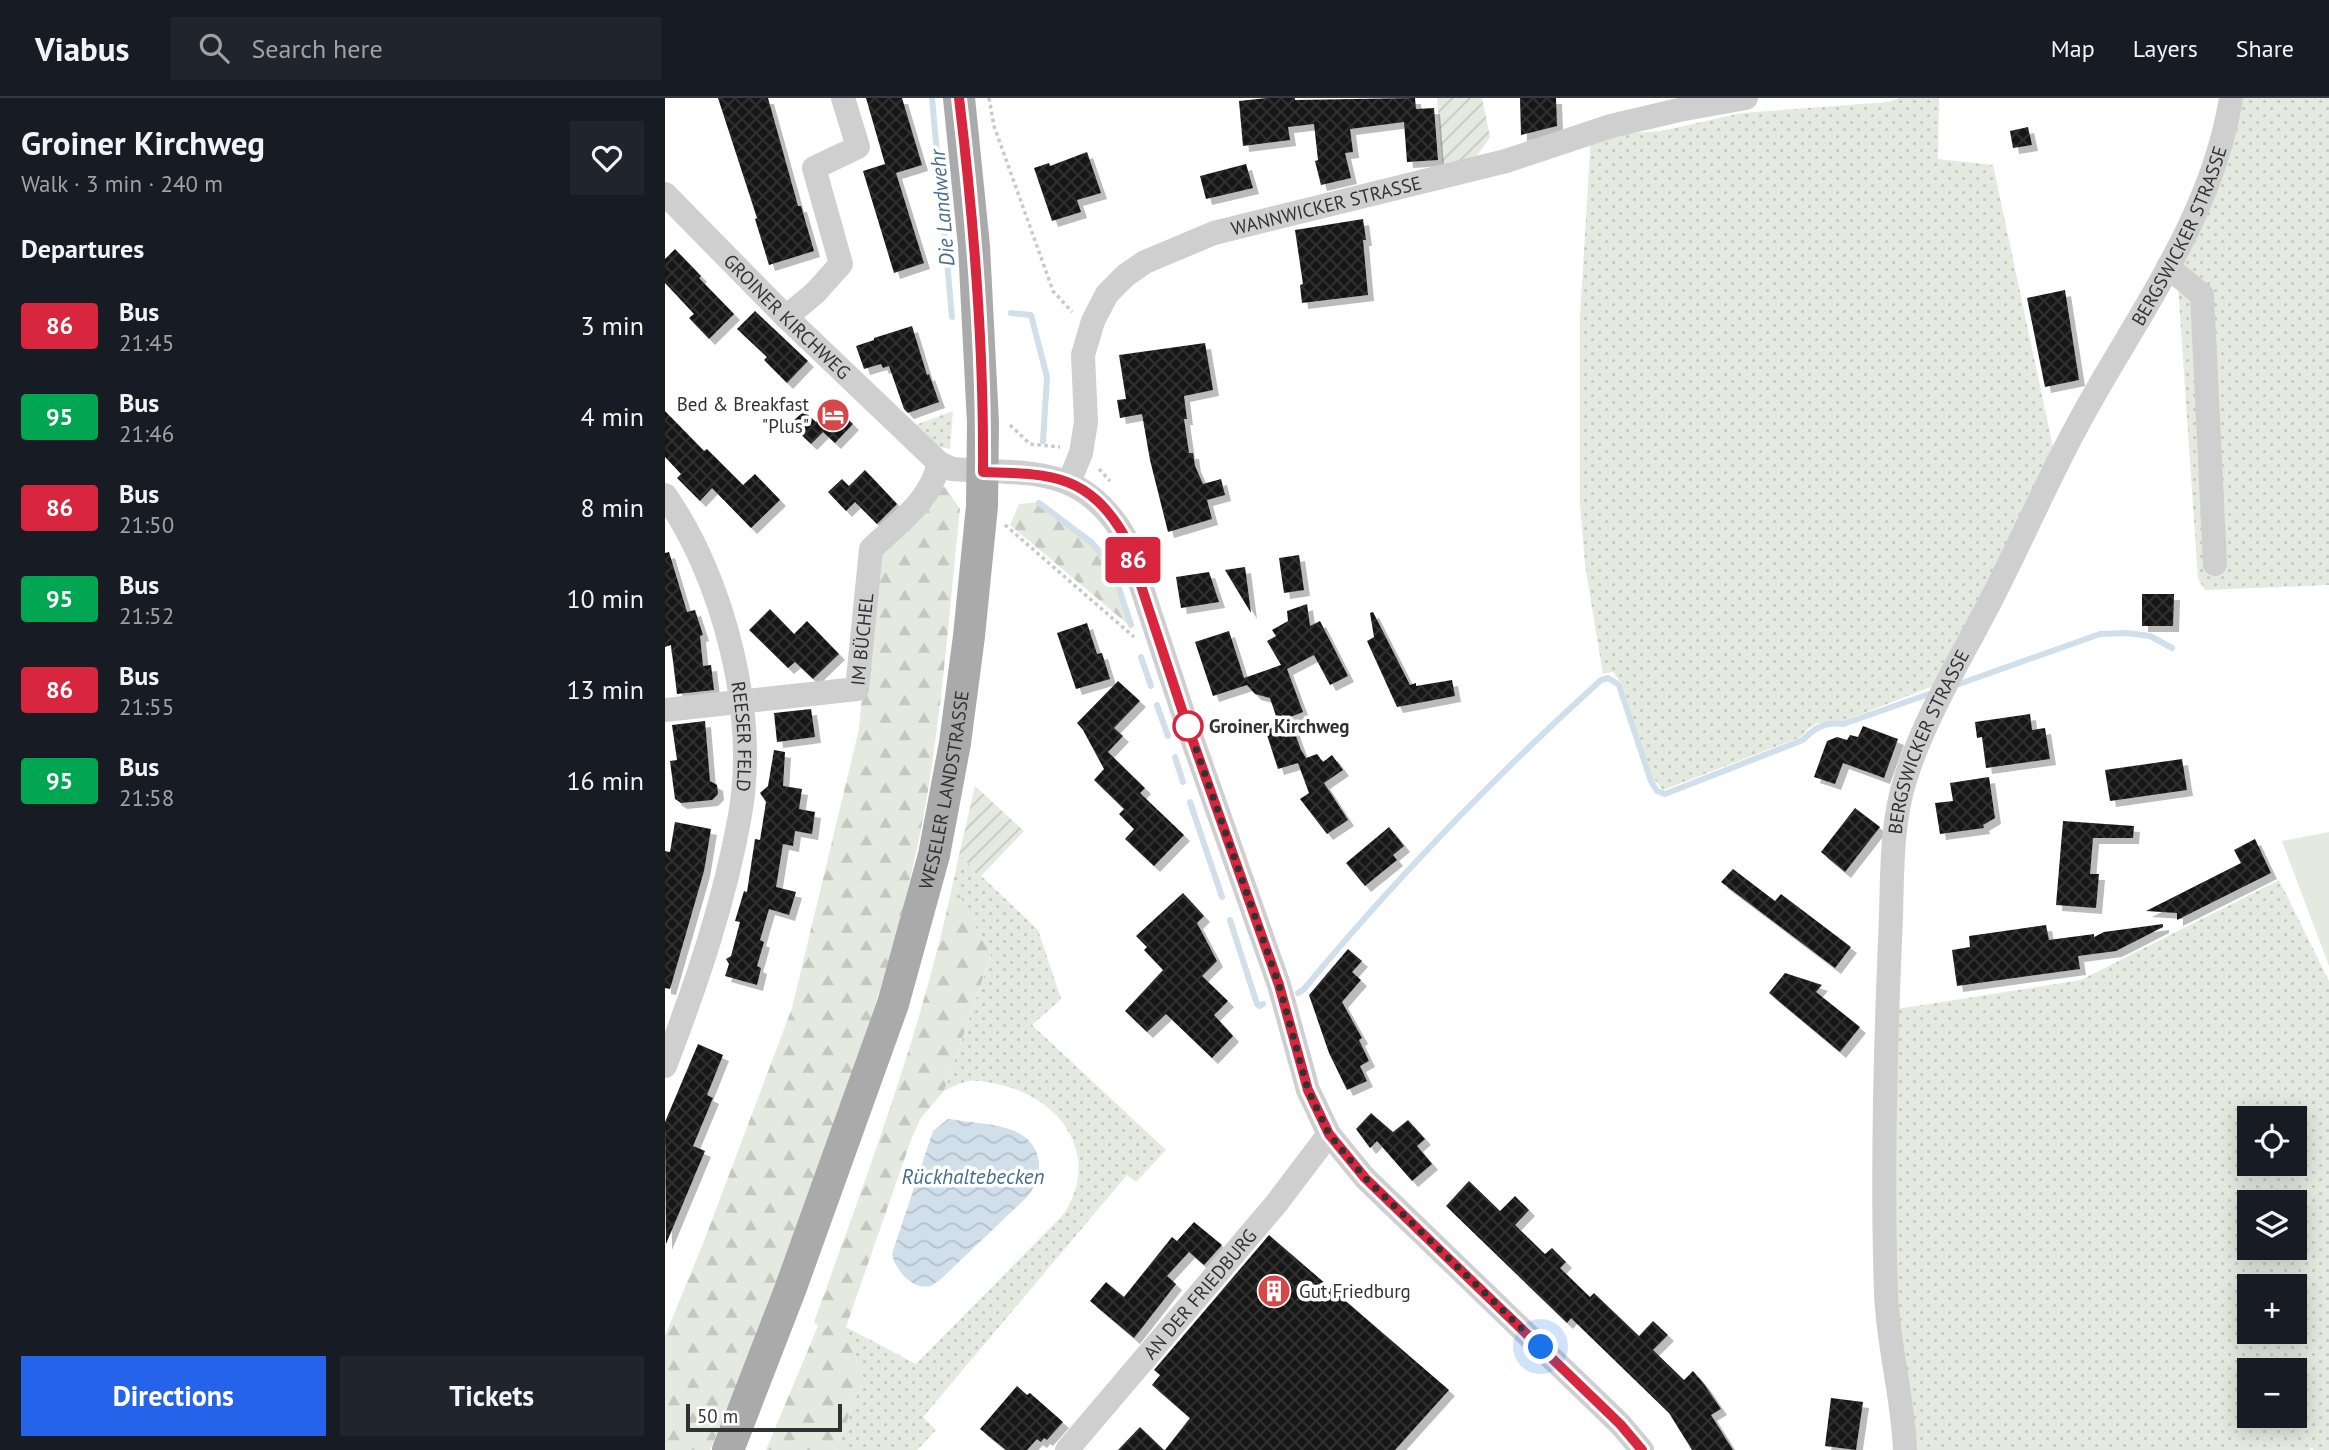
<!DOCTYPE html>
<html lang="en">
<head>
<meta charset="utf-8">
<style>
  body { margin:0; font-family:"PT Sans",sans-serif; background:#20242c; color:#f1f3f6; height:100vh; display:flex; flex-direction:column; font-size:26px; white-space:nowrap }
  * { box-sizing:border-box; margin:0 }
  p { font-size:23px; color:#9ea1a6 }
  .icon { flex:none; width:38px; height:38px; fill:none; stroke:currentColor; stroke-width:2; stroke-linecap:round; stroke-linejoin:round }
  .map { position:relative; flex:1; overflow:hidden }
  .drawer { display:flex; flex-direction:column; background:#171b24; width:665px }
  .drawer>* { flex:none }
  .badge { padding:0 14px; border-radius:5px; font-size:24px; line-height:46px }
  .fabs { position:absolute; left:1572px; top:1008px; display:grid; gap:14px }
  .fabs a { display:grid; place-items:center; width:70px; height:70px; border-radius:0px; background:#171b24; box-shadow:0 4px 18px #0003; font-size:35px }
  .scale { position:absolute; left:21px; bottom:18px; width:156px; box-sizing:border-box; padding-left:7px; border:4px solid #323232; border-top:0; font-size:19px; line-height:24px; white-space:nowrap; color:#323232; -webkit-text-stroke:5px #fff; paint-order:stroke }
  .you { position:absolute; width:35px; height:35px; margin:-18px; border:5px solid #fff; border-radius:50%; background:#1a73e8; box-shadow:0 0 0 10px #1a73e833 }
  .map>.badge { position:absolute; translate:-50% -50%; box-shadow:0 0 0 4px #fff }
  h2 { padding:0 21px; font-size:26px; line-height:63px }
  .round { display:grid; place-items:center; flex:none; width:74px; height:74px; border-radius:0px; background:#20242c }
  .overview { display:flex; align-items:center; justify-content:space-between; height:119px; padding:0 21px }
  h1 { font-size:33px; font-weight:600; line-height:52px }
  .cta { display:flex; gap:14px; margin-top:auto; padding:14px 21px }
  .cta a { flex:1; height:80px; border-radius:0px; background:#2563eb; color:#fff; font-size:28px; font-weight:600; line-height:80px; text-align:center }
  .cta a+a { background:#20242c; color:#f1f3f6 }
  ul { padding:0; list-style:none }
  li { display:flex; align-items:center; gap:21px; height:91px; padding:0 21px }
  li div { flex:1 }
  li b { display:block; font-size:26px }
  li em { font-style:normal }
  li .badge { min-width:77px; font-weight:700; text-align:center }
  header { display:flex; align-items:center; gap:42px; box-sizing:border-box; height:98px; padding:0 35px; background:#171b24; border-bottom:2px solid #363941 }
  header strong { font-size:33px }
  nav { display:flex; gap:38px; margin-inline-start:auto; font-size:24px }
  .search { width:490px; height:63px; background:#20242c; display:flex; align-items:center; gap:18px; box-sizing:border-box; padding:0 24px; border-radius:0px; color:#9ea1a6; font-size:26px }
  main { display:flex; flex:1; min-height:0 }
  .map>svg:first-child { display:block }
</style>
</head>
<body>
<header>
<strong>Viabus</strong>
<div class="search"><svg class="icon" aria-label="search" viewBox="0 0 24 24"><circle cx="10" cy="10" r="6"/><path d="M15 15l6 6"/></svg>Search here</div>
<nav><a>Map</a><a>Layers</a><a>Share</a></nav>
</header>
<main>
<section class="drawer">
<div class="overview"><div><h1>Groiner Kirchweg</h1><p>Walk · 3 min · 240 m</p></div><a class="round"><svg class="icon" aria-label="heart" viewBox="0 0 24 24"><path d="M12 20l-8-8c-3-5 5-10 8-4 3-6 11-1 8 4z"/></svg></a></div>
<h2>Departures</h2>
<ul>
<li><span class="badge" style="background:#d7263d;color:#fff">86</span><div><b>Bus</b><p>21:45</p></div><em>3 min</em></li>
<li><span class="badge" style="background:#00a651;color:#fff">95</span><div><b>Bus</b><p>21:46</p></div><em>4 min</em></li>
<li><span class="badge" style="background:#d7263d;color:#fff">86</span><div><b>Bus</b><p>21:50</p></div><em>8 min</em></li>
<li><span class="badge" style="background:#00a651;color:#fff">95</span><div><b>Bus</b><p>21:52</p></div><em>10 min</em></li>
<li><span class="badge" style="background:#d7263d;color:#fff">86</span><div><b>Bus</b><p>21:55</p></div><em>13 min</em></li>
<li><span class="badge" style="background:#00a651;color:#fff">95</span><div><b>Bus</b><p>21:58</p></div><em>16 min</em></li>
</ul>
<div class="cta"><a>Directions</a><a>Tickets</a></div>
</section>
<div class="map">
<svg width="1664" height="1352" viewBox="0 0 1664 1352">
  <defs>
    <pattern id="grass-dots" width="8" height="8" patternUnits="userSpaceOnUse" patternTransform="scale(1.75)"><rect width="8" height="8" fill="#e4eadf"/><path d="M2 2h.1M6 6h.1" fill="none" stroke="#c4c9c0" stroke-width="1.8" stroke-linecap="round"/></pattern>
    <pattern id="forest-firs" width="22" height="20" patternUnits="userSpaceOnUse" patternTransform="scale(1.75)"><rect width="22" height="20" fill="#e4eadf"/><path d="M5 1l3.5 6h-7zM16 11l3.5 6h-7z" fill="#c4c9c0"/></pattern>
    <pattern id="garden-furrows" width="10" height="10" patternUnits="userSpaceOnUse" patternTransform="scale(1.75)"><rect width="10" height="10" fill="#e4eadf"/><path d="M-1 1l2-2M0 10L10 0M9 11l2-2" fill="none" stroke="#c4c9c0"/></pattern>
    <pattern id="water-waves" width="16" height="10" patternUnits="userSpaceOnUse" patternTransform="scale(1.75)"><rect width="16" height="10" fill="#d1dfeb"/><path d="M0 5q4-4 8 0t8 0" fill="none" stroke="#b4c0ca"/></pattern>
    <pattern id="building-cross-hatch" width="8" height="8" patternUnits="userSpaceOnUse" patternTransform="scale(1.75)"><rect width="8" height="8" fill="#191919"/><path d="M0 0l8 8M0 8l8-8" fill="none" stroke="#323232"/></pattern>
    <filter id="shadow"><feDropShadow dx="6" dy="6" stdDeviation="0" flood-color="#0004"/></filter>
  </defs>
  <rect width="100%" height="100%" fill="#fff"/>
  <g fill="url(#grass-dots)" fill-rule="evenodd">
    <path d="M1234 0H1274L1273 61 1328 67 1389 354 1271 587 1178 623 1152 625 1143 631 1136 639 998 692 988 680 957 586 948 574 938 576 920 467 915 405V219L926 38 996 33 1077 15 1224 4Z"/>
    <path d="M1574 0H1664V487L1540 492 1533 481 1512 172Z"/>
    <path d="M288 313 285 351 269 348 245 329Z"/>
    <path d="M294 757 373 832 396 901 367 927 501 1052 471 1084 462 1077 258 1319 271 1332 252 1352H171L198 1281 181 1229 251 1266 397 1118C437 1061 400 1003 337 987 327 985 315 982 305 983 296 984 287 989 279 993L326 858 288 785Z"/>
    <path d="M1614 782 1664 883V1352H1649L1647 1350 1644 1352H1252L1231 1213 1227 1013 1232 911 1416 882ZM1584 1020H1629V1066H1584ZM1584 1104H1629V1150H1584ZM1584 1188H1629V1234H1584ZM1584 1272H1629V1318H1584Z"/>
  </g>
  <g fill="url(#forest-firs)">
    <path d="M280 389 295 411C284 514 277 619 258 721 234 847 191 970 147 1091 114 1178 82 1266 45 1352H0V1238L41 1138 127 910 194 631 210 454 276 390Z"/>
    <path d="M376 404 427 443 448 466 468 527 465 528 345 427 354 406Z"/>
    <path d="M288 785 326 857 279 993 256 1020 247 1039 181 1229 198 1281 171 1352H101L153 1228 149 1224C201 1080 256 936 288 785Z"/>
  </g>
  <g fill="url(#garden-furrows)">
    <path d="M772 0H817L825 39 809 62 778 73Z"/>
    <path d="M310 688 359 733 316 778 294 757Z"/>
  </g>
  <path fill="#e4eadf" d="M1664 734V868L1617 743Z"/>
  <path fill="url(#water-waves)" d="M283 1021C303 1024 325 1025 344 1031 377 1041 382 1073 363 1098L276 1181C273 1183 269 1186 266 1188 248 1193 230 1172 227 1156L268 1033Z"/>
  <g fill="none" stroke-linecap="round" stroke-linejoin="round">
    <g stroke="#d1dfeb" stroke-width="6">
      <path d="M267 0 287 219"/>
      <path d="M346 215 366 217 382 279 378 343"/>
      <path d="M374 405 426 444 446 466 466 527"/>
      <path d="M476 559 486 588"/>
      <path d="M1294 586 1435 536 1462 535 1485 538 1507 550"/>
      <path d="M492 607 503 638"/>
      <path d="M510 659 518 684"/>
      <path d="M525 704 557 799"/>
      <path d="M565 822 592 906 594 908 598 906"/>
      <path d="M633 895 639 891C731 780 830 678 936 582L943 580 954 587 986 683 992 693 1000 696 1138 642C1150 629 1160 624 1178 626L1267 595"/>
    </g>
  </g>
  <g fill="url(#building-cross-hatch)" filter="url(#shadow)">
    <path d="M53 0H103L133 108H136L149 153 104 167 90 121 92 120Z"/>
    <path d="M201 0H237L257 67 231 75 259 165 229 175 198 73 220 66Z"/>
    <path d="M602 0H630V2L750 0 751 11 769 10 773 62 742 64 739 24 685 31 688 54 680 55 686 80 656 87 650 63 653 62 649 26 623 29 625 42 578 48 574 3Z"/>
    <path d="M855 0H891L892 28 856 37Z"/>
    <path d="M1363 29 1367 47 1348 50 1345 33Z"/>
    <path d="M422 54 436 95 412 102 416 114 387 123 369 70 384 65 385 68Z"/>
    <path d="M581 66 588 90 541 101 535 78Z"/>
    <path d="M698 121 701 142H698L703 197 637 205 635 187 638 186 630 132Z"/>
    <path d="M10 151 36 178 34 180 69 216 44 241 24 220 29 216 0 185V161Z"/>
    <path d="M1400 192 1414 282 1380 289 1362 200Z"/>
    <path d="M90 213 143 263 122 285 99 262 102 259 72 231Z"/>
    <path d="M247 228 262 277 264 276 274 304 243 315 239 311 224 268 218 270 216 266 199 271 191 248 209 242V240Z"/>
    <path d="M540 245 548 292 519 298 522 321H519L524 355H528L530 368 538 386 556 381 560 397 542 402 547 421 503 434 485 362 477 316 455 320 452 302 461 301 454 257Z"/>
    <path d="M168 307 188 326 170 345 158 334 146 346 125 326 139 313 151 324Z"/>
    <path d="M0 313 39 353 42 351 78 387 90 376 115 402 86 430 47 390 35 403 12 380 16 376 0 359Z"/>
    <path d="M200 372 232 406 212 426 190 404 181 413 163 394 177 381 184 388Z"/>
    <path d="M4 454 22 514 30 512 38 537 35 538 38 568 46 567 49 592 12 596 6 547 0 549V455Z"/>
    <path d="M634 457 639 492 619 495 614 460Z"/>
    <path d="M580 469 586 515 560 472Z"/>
    <path d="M544 474 554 504 516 510 511 479Z"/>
    <path d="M1477 496H1509L1508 528H1477Z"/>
    <path d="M642 506 645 528 655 523 683 578 665 587 649 557 622 571 638 614 613 624 605 600 590 596 582 587 548 598 530 544 564 533 579 580 616 567 602 543 611 538 607 532 623 523 622 513Z"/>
    <path d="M105 511 129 536 142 523 174 556 148 581 130 564 123 570 84 532Z"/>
    <path d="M708 514 745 587 751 585V588L787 582 790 598 732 609 702 543 709 539 705 515Z"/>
    <path d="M422 525 432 556 437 555 445 581 411 591 392 535Z"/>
    <path d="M453 583 475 603 449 630 458 638 443 654 480 690 475 695 519 737 489 768 460 741 469 731 454 716 459 711 429 682 439 671 418 632 412 625Z"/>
    <path d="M146 611 150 639 112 644 109 615Z"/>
    <path d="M1365 616 1367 632 1380 630 1385 661 1321 670 1317 639 1312 640 1310 624Z"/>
    <path d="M625 622 636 652 641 660 652 656 658 664 667 657 678 672 659 685 683 722 662 736 635 701 644 695 633 665 613 671 600 631Z"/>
    <path d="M40 623 45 683 52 687 53 696 47 702 16 705 10 701 5 663 12 662 7 627Z"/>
    <path d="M1198 628 1233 641 1219 680 1178 665 1170 686 1149 679 1162 643 1172 639 1182 642 1185 637 1193 639Z"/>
    <path d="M109 652 120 654 118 688 137 691 134 711 150 714 147 736 130 733 128 748 118 746 111 789 131 794 124 817 104 811 95 842 99 844 92 868 96 870 92 887 60 878 64 866 61 861 66 858 75 824 70 823 79 793 82 794 90 741 95 742 101 704 95 695 103 688Z"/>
    <path d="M1517 661 1522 692 1445 703 1440 672Z"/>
    <path d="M1324 679 1330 720 1318 727 1319 730 1275 736 1270 705 1288 703 1285 685Z"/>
    <path d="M1190 710 1215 729 1180 774 1156 754Z"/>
    <path d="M1398 723 1469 728 1468 740H1428L1425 776H1434L1431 810 1391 807Z"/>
    <path d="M10 724 46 731 39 773 5 891 0 890V753L5 754Z"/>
    <path d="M724 729 739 748 728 757 732 762 700 788 681 765Z"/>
    <path d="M1590 741 1606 775 1512 822V815L1481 813 1576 765 1569 752Z"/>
    <path d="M1068 771 1110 803 1116 796 1186 849 1170 870 1056 784Z"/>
    <path d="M518 795 539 818 532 825 552 863 537 878 563 903 549 917 568 938 547 960 501 916 482 934 460 913 498 872 479 852 482 849 471 838Z"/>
    <path d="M1498 826V829L1451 853 1413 858 1415 871 1292 888 1287 852 1305 849 1304 838 1381 827 1384 842 1429 836V839L1439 834Z"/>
    <path d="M683 851 697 863 687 874 696 882 677 904 697 940 694 942 704 963 695 968 702 983 682 992 664 955 644 897Z"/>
    <path d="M1120 875 1157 887 1151 894 1195 929 1175 954 1104 895Z"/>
    <path d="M33 946 58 957 42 997 48 1000 28 1048 40 1053 1 1146 0 1024Z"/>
    <path d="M706 1015 728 1034 743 1022 760 1041 752 1048 767 1066 747 1083 712 1043 705 1050 691 1031Z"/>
    <path d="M804 1083 835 1113 850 1098 864 1112 850 1127 880 1156 887 1150 901 1164 895 1170 925 1199 929 1195 974 1238 988 1223 1003 1237 988 1252 1019 1282 1028 1273 1039 1286 1056 1311 1046 1317 1068 1352H1027L1004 1315 906 1220 902 1225 781 1108Z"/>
    <path d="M529 1124 557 1147 539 1167 524 1154 502 1178 511 1186 469 1240 425 1203 441 1184 459 1199 507 1139 512 1143Z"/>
    <path d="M604 1137 784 1292 730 1352H500L525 1320 487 1287 495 1277 489 1272Z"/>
    <path d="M352 1288 362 1297 365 1295 398 1324 382 1342 379 1340 376 1344 372 1341 362 1352H341L315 1331Z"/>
    <path d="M1166 1300 1198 1304 1191 1352 1160 1348Z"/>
    <path d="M475 1329 499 1352H453Z"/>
  </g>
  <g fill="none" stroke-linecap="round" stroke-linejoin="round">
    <g stroke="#c9c9c9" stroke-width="3.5" stroke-dasharray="3.5 3.5" stroke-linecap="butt">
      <path d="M324 0 329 28 388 193 407 214"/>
      <path d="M345 327 365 346 395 349"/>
      <path d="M434 371 445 383"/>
      <path d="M340 427 469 539"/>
    </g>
    <g stroke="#cfcfcf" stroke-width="24">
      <path id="s1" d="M0 96 121 219 274 365 287 371C361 377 416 364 460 439L518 615 614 887 643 992 664 1036 700 1080 955 1326 977 1352"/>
      <path d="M1503 169 1537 197 1550 466"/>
      <path d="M121 219 150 195 176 166 149 70 193 49 178 0"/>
      <path id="s2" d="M404 384 416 355 421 324 418 257 428 223 442 196 461 177 480 164 549 135 841 63 946 28 1014 12 1081 0"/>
      <path id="s3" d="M0 397C59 481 93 616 75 717 60 803 31 887 0 968"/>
      <path id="s4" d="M0 612 192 591 206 451C233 425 266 403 274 365"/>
      <path id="s5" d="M402 1352 611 1106 664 1036"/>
      <path id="s6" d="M1240 1352C1238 1299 1223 1248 1221 1195 1217 1078 1220 960 1225 843 1228 789 1224 730 1241 679 1259 621 1297 558 1325 504 1361 434 1392 360 1432 292 1485 200 1549 108 1566 0"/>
    </g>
    <path stroke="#aaa" stroke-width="32" id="s7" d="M63 1352 125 1192 228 906 269 757 290 645 304 538 317 408 318 325 309 148 294 0"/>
  </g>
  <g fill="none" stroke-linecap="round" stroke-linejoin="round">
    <defs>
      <path id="line" d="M294 0C309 124 319 249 318 374 385 376 423 375 460 439L518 615 614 887 643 992 664 1036 700 1080 955 1326 977 1352"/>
    </defs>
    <use href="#line" stroke="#fff" stroke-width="16"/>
    <use href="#line" stroke="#d7263d" stroke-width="10"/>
    <path stroke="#323232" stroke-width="7" stroke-dasharray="0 12.6" d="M523 628 614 887 643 992 664 1036 700 1080 876 1249"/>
  </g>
  <defs>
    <symbol id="hotel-disc" viewBox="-11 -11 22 22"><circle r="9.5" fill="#d64747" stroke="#fff"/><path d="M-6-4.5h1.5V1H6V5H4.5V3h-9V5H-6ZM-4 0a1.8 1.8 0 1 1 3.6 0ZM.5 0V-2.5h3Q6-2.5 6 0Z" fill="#fff"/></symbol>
    <symbol id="building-disc" viewBox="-11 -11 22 22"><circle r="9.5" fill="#d64747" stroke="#fff"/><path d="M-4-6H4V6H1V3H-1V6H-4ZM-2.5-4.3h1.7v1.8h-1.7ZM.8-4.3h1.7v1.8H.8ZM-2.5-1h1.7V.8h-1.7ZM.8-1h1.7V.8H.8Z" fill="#fff"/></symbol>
  </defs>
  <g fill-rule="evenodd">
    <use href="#hotel-disc" x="149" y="298" width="38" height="38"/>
    <use href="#building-disc" x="590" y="1174" width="38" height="38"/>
  </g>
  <circle fill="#fff" stroke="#d7263d" stroke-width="3.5" cx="523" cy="628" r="14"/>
  <g text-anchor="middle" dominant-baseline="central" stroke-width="7" stroke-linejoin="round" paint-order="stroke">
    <g font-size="19" fill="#323232" stroke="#fff">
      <text stroke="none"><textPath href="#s2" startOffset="436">WANNWICKER STRASSE</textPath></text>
      <text stroke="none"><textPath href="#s6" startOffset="1283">BERGSWICKER STRASSE</textPath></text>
      <text stroke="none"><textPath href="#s1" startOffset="173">GROINER KIRCHWEG</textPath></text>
      <text stroke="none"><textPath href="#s4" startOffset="243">IM BÜCHEL</textPath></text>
      <text stroke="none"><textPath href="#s3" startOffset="257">REESER FELD</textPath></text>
      <text stroke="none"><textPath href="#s6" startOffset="716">BERGSWICKER STRASSE</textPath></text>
      <text stroke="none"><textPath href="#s7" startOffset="696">WESELER LANDSTRASSE</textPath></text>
      <text stroke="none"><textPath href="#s5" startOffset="205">AN DER FRIEDBURG</textPath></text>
    </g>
    <g font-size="19" fill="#323232" stroke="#fff" text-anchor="end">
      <text x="144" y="306">Bed &amp; Breakfast<tspan x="144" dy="22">"Plus"</tspan></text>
      <text x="634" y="1193" text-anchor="start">Gut Friedburg</text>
    </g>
    <g font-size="19" font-weight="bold" fill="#323232" stroke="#fff" text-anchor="start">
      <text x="544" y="628">Groiner Kirchweg</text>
    </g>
    <g font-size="21" font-style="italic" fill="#466d8e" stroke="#fff">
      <text transform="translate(277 110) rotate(-95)">Die Landwehr</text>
      <text x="308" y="1078">Rückhaltebecken</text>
    </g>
  </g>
</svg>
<div class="fabs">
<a><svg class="icon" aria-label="locate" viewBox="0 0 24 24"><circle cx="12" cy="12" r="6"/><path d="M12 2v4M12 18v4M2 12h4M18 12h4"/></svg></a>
<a><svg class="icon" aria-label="layers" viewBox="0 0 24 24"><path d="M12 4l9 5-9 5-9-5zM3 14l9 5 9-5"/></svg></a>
<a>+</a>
<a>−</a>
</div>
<div class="scale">50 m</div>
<div class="you" style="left:876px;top:1249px"></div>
<b class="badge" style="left:468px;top:462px;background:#d7263d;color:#fff">86</b>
</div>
</main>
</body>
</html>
